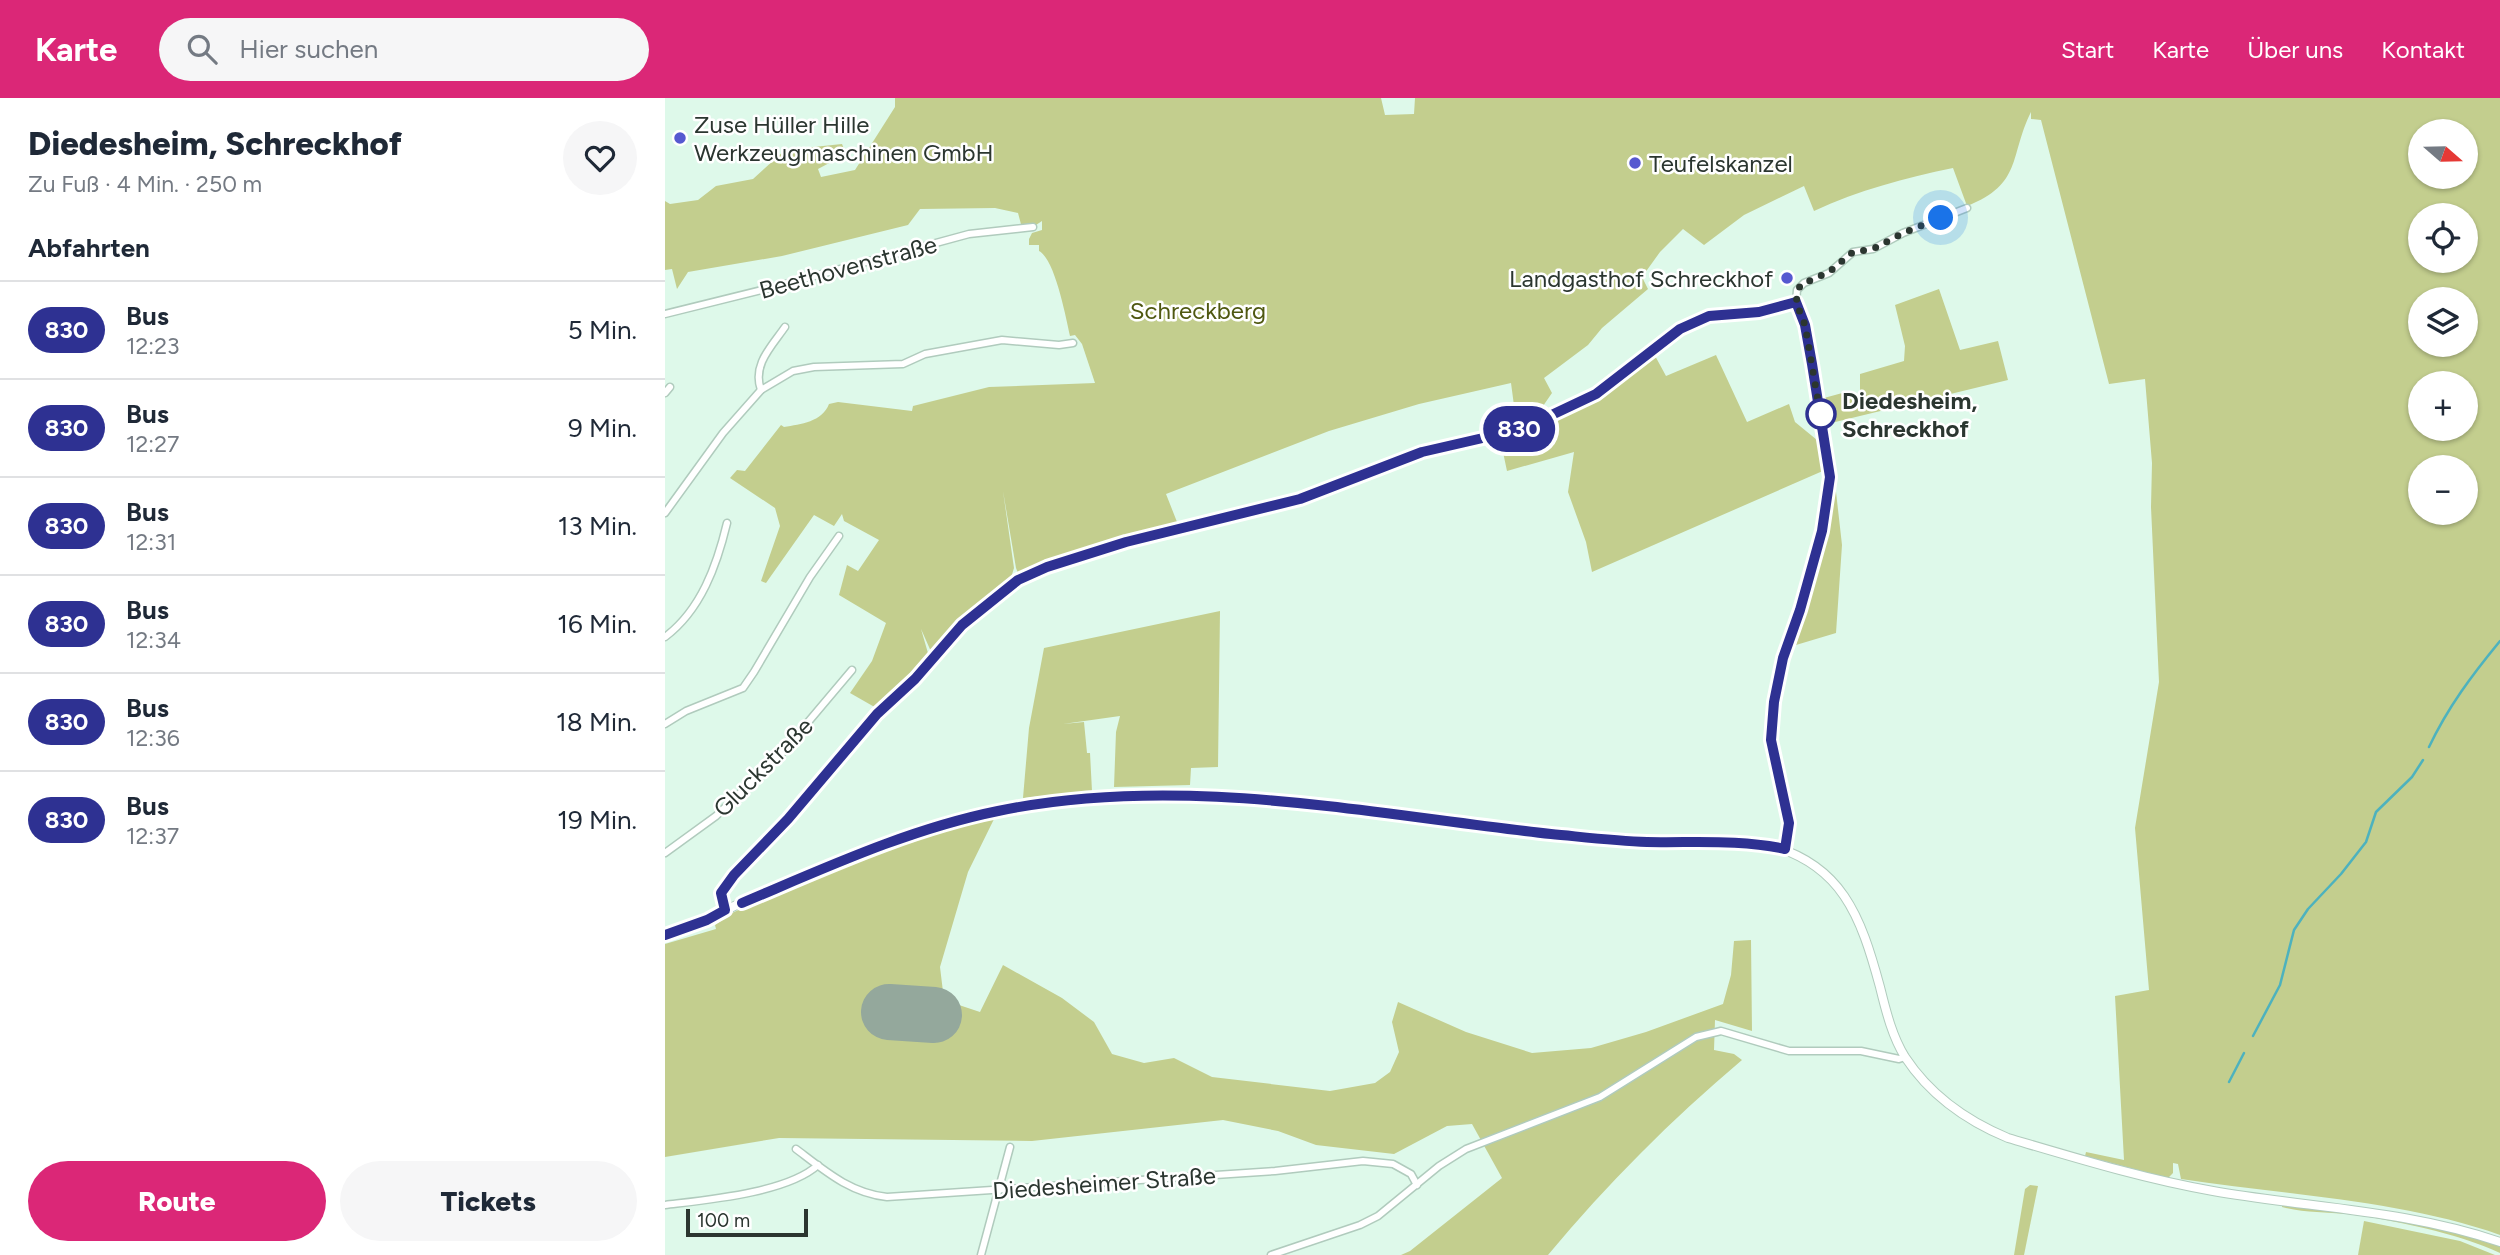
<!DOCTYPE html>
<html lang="de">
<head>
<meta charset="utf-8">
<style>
  body { margin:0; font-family:Figtree,sans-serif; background:#f6f6f7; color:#1f2937; height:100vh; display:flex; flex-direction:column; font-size:26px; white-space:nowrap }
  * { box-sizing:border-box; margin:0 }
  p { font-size:23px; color:#747a83 }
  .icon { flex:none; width:38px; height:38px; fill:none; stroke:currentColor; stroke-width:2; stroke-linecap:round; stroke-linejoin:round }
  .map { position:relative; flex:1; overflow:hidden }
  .drawer { display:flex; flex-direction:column; background:#fff; width:665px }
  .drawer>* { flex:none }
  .badge { padding:0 14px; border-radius:23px; font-size:24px; line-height:46px }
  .needle { width:46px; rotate:110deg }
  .buttons { position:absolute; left:1743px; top:21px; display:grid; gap:14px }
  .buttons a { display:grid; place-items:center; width:70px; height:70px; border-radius:50%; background:#fff; box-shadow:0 2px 5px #0004; font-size:35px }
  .scale { position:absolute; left:21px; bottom:18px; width:122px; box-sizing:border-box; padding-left:7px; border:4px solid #2b3630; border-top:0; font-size:19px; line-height:24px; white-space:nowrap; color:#2b3630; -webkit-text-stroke:5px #fff; paint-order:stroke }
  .you { position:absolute; width:35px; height:35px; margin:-18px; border:5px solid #fff; border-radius:50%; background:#1a73e8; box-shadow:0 0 0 10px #1a73e833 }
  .map>.badge { position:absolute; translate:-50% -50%; box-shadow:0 0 0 4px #fff }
  h2 { padding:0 28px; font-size:26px; line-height:63px }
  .round { display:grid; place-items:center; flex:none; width:74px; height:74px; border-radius:37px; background:#f6f6f7 }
  .summary { display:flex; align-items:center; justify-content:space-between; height:119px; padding:0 28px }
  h1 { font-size:33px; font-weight:800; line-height:52px }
  .button { display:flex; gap:14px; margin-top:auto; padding:14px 28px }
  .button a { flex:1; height:80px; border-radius:42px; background:#db2777; color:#fff; font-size:28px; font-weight:800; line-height:80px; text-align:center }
  .button a+a { background:#f6f6f7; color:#1f2937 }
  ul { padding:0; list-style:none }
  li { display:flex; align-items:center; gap:21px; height:98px; padding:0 28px; border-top:2px solid #e0e1e3 }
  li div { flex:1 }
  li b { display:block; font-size:26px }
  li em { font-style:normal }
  li .badge { min-width:77px; font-weight:700; text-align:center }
  header { display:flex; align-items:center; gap:42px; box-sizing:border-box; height:98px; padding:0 35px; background:#db2777; color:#fff }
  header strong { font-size:33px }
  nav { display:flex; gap:38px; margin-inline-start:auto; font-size:24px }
  .search { width:490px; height:63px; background:#f6f6f7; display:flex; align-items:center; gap:18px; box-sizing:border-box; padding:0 24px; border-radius:38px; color:#747a83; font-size:26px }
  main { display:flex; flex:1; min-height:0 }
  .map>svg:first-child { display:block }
</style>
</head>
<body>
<header>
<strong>Karte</strong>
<div class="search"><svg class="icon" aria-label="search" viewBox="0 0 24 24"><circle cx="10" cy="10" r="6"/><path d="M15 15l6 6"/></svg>Hier suchen</div>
<nav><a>Start</a><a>Karte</a><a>Über uns</a><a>Kontakt</a></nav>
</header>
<main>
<section class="drawer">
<div class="summary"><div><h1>Diedesheim, Schreckhof</h1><p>Zu Fuß · 4 Min. · 250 m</p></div><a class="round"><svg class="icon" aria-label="heart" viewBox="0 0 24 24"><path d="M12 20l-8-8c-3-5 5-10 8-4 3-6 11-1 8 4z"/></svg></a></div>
<h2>Abfahrten</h2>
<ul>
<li><span class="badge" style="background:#2e3192;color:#fff">830</span><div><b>Bus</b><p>12:23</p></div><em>5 Min.</em></li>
<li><span class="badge" style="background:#2e3192;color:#fff">830</span><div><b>Bus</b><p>12:27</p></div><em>9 Min.</em></li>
<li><span class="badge" style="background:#2e3192;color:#fff">830</span><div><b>Bus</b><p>12:31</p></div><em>13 Min.</em></li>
<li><span class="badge" style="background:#2e3192;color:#fff">830</span><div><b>Bus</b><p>12:34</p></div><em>16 Min.</em></li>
<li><span class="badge" style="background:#2e3192;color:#fff">830</span><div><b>Bus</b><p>12:36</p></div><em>18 Min.</em></li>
<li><span class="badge" style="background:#2e3192;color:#fff">830</span><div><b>Bus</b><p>12:37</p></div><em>19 Min.</em></li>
</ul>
<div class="button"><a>Route</a><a>Tickets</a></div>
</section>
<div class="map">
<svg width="1835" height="1157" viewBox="0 0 1835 1157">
  <rect width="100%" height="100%" fill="#def9ea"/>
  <g fill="#c3ce8e" fill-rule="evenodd">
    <path d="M230 0H716L720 17 749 16 750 0H1835V1137C1736 1102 1620 1097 1516 1081L1513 1066 1508 1065V1075L1503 1080 1420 1058 1421 1054 1459 1062 1450 898 1484 892 1470 730 1494 584 1486 409 1487 365 1480 281 1444 286 1376 22 1366 21V14C1344 58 1358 86 1302 108L1288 70C1240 80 1194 92 1149 113L1139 88 1079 117 1039 147 1018 131 995 154 977 179 983 191 937 230 923 247 879 280 887 295 878 308 876 320 852 330 846 285 754 306 664 333 501 396 514 429 431 451 358 477 353 475 351 470 338 393 349 470 345 483 299 522 268 558 256 531 265 562 213 611 185 595 207 563 221 525 174 497 182 467 193 473 214 442 179 423 177 416 169 428 149 417 101 485 96 483 115 428 110 410 65 380 72 372 80 373 116 327 119 329C136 326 157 324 164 306L173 304 247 313 248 308 324 289 430 285 417 246 410 237 405 238C401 220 390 161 374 153V147H364V141L367 135 377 132V123L368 129 357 130 353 115 330 110 255 111 243 127 117 158 23 174 12 191 7 171 0 172V103L5 106 33 102 51 88 88 81 120 52 177 46 181 56 153 71 156 79 190 72 230 9ZM1755 33H1801V79H1755ZM1755 117H1801V163H1755ZM1755 201H1801V247H1755ZM1755 285H1801V331H1755ZM1755 369H1801V415H1755Z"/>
    <path d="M1274 191 1295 252 1333 243 1343 282 1162 326 1159 300 1181 294 1183 300 1195 297V276L1239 263 1240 248 1230 207Z"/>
    <path d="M988 254 1001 278 1051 257 1082 324 1124 306 1130 324 1152 342 1160 372 927 474 921 444 903 394 909 354 842 373 835 340C899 320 937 297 988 254Z"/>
    <path d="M1169 376 1177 447 1171 535 1131 547 1158 454Z"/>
    <path d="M555 513 553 669 526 670 525 687 449 689 451 634 455 618 398 626 419 624 422 655H425L427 693 358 700 364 630 379 550Z"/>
    <path d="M330 719 303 774 275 869 279 902 315 914 338 867 397 900 429 924 447 956 479 965 509 960 547 979 665 993 710 985 725 974 734 954 727 924 733 904 801 934 867 955 926 950 981 934 1058 906 1066 877 1069 843 1086 842 1087 933 1050 922 1049 952 1069 956 1077 962C1006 1022 942 1086 883 1157H736L745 1153 837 1080 807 1026 782 1028 729 1056 651 1047 613 1033 558 1022 367 1043 114 1040 0 1059V846L51 831 50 827 67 815 206 751 270 729Z"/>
    <path d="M1365 1087 1373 1088 1359 1157H1349L1360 1091Z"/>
    <path d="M1617 1106C1691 1114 1765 1124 1835 1148V1155C1792 1135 1729 1122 1682 1116 1661 1114 1639 1115 1617 1109Z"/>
    <path d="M1699 1123 1795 1143 1830 1157H1693Z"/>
  </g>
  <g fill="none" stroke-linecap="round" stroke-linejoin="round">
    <g stroke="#4db2be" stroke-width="2.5">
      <path d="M1764 649C1783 609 1807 577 1835 543"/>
      <path d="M1588 938 1615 887 1629 832 1643 811 1676 776 1701 744 1711 714 1747 679 1758 662"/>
      <path d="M1564 984 1579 955"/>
    </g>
    <path stroke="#94a89c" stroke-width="56" d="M224 914 269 917"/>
    <defs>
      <g id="minor">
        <path d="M0 216 109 189 304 136 368 129"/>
        <path d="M1044 218 1094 214 1131 204"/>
        <path d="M96 292C87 267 106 249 120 229"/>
        <path d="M0 295 5 289"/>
        <path d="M0 415 58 335 96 292 128 273 149 269 238 266 260 256 337 242 394 247 408 245"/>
        <path d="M0 539C36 512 52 467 62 425"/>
        <path d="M0 626 21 613 78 590 89 574 145 479 174 438"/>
        <path d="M1120 751 1123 725 1106 642 1109 605 1118 560 1135 512 1157 433 1165 379 1152 292 1140 227 1131 204 1132 192 1139 185 1164 175 1188 154 1208 151 1238 135 1302 110"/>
        <path d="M0 755 51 718 117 655 187 572"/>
        <path d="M131 1051C160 1073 185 1095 222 1099L610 1073 698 1063 728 1066 746 1076 752 1087"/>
        <path d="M0 1107C41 1102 122 1095 153 1067"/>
        <path d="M316 1157 345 1049"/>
        <path d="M606 1157 695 1127 713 1118 774 1068 801 1051 935 999 1031 939 1056 933 1124 953H1196L1234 961 1240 959"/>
      </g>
      <path id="tertiary" d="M0 837C28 829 52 816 78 804 160 769 245 730 333 713 511 677 690 715 868 734 905 738 943 742 980 744 1020 745 1059 743 1099 746 1177 764 1196 819 1215 889 1221 913 1227 938 1240 959 1265 997 1302 1023 1343 1040 1411 1060 1479 1081 1548 1093 1645 1110 1742 1112 1835 1144"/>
    </defs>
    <use href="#minor" stroke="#b0cbbd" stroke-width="9"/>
    <use href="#tertiary" stroke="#b0cbbd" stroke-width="10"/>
    <use href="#minor" stroke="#fff" stroke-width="6"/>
    <use href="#tertiary" stroke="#fff" stroke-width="8"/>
  </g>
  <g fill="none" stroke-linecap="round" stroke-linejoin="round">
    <defs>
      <path id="line" d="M0 837 42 822 60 812 56 795 69 777 123 721 212 616 250 581 297 527 353 482 382 469 461 444 635 401 757 354 857 331 931 296 1015 231 1044 218 1094 214 1131 204 1140 227 1147 266 1165 379 1157 433 1135 512 1118 560 1109 604 1106 642 1124 725 1120 751C1075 741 1028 745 982 744 950 743 918 739 886 736 703 716 516 675 333 713 244 731 160 770 77 805"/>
    </defs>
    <use href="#line" stroke="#fff" stroke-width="16"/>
    <use href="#line" stroke="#2e3192" stroke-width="10"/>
    <path stroke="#2b3630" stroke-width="7" stroke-dasharray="0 12.6" d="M1156 316V320L1140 227 1131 204 1135 187 1164 174 1188 154 1208 151 1238 135 1276 120"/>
  </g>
  <g fill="#5658d0" stroke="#fff" stroke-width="2.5">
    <circle cx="15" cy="40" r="7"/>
    <circle cx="970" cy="65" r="7"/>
    <circle cx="1122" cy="180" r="7"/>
  </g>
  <circle fill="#fff" stroke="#2e3192" stroke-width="3.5" cx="1156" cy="316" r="14"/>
  <g text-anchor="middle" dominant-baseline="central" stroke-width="5" stroke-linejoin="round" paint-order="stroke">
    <g font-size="24" fill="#2b3630" stroke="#fff" text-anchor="start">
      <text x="29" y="26">Zuse Hüller Hille<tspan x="29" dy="28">Werkzeugmaschinen GmbH</tspan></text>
      <text x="984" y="65">Teufelskanzel</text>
      <text x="1108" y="180" text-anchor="end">Landgasthof Schreckhof</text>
    </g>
    <g font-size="24" fill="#2b3630" stroke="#fff">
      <text transform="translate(183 169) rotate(-15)">Beethovenstraße</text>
      <text transform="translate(98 669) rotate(-45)">Gluckstraße</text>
      <text transform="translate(439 1085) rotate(-4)">Diedesheimer Straße</text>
    </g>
    <g font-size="24" fill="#4f5811" stroke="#fff">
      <text x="533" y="212">Schreckberg</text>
    </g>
    <g font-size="24" font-weight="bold" fill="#2b3630" stroke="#fff" text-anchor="start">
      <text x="1177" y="302">Diedesheim,<tspan x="1177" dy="28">Schreckhof</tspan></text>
    </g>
  </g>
</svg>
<div class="buttons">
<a><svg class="needle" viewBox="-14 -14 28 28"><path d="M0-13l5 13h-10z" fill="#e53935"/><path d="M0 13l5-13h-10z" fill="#747a83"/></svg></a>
<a><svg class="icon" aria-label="locate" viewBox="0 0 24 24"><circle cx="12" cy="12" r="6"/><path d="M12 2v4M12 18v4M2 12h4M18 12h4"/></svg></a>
<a><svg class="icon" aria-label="layers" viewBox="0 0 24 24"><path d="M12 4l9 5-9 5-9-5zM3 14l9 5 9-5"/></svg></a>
<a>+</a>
<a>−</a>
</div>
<div class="scale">100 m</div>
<div class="you" style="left:1276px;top:120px"></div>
<b class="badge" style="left:854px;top:331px;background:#2e3192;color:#fff">830</b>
</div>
</main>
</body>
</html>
